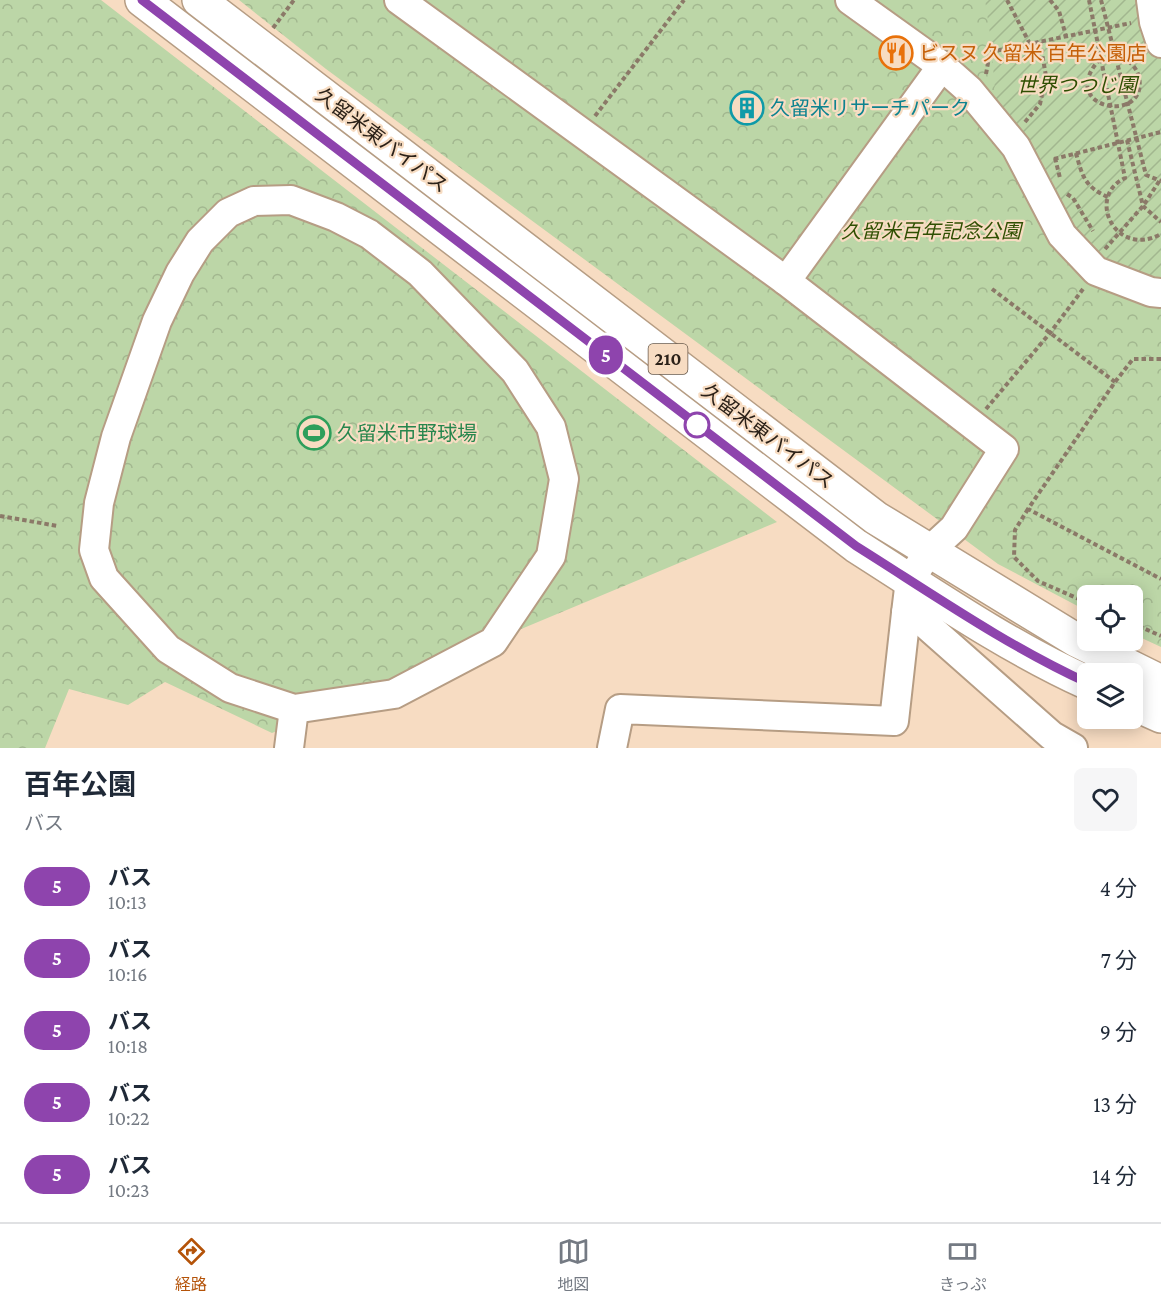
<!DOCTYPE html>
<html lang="ja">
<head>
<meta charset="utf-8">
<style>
  body { margin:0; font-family:"Crimson Pro","Noto Sans JP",serif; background:#f6f6f7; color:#1f2937; height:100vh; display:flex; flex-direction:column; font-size:22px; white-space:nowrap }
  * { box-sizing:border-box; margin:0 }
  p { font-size:20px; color:#747a83 }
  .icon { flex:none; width:33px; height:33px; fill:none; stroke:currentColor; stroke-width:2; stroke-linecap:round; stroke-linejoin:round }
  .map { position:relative; height:748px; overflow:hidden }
  .details { display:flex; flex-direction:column; background:#fff; flex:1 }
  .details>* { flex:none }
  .badge { padding:0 12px; border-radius:20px; font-size:21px; line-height:39px }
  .controls { position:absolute; left:1077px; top:585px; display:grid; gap:12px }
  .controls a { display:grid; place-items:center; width:66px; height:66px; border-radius:9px; background:#fff; box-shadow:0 3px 15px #0003; font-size:30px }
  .map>.badge { position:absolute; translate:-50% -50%; box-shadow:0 0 0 3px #fff }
  .round { display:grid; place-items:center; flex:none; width:63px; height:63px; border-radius:9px; background:#f6f6f7 }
  .headline { display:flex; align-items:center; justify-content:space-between; height:102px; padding:0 24px }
  h1 { font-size:28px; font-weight:700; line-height:45px }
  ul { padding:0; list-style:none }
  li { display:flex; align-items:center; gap:18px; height:72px; padding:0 24px }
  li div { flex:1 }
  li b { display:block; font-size:22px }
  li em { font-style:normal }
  li .badge { min-width:66px; font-weight:700; text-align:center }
  .tab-bar { display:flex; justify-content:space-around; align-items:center; height:84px; border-top:2px solid #e0e1e3; background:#fff; font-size:16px; color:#747a83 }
  .tab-bar a { display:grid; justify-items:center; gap:3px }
  .tab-bar .selected { color:#b45309 }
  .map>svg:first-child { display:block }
</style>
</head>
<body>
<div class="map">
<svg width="1161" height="748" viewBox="0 0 1161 748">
  <defs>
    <pattern id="park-crowns" width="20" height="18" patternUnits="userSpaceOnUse" patternTransform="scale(1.5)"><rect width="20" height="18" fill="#bcd6a7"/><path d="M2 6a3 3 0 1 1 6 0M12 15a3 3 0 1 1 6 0" fill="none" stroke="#a2b78f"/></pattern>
    <pattern id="garden-furrows" width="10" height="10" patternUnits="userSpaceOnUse" patternTransform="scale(1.5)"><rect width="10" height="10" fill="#bcd6a7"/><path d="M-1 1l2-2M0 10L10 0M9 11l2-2" fill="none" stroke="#a2b78f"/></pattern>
  </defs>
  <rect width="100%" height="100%" fill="#f7dcc2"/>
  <g fill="url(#park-crowns)">
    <path d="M0 0H101L777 522 272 733 165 682 128 705 69 689 45 748H0Z"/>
    <path d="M239 0H1161V647L1133 634 1132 596H1088L1087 611 998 564 326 69Z"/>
  </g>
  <path fill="url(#garden-furrows)" d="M985 0H1146L1161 56V288L1088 257 997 117 991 41Z"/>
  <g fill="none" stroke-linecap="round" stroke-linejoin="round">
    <defs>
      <g id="minor">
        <path d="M399 0 786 281 1004 449 954 528 929 551 910 580 906 613 923 622 1052 736 1073 748"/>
        <path d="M850 0 942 66 969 90 1016 147 1062 235 1096 271 1151 292 1161 293"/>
        <path d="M1151 0 1154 22 1161 43"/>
        <path d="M291 200 336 217 369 234 420 273 515 371 551 427 564 479 551 556 493 642 394 694 294 709 230 688 168 649 104 578 94 550 99 503 116 437 157 321 180 273 200 241 228 213 254 201Z"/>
        <path d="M786 281 942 66"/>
        <path d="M289 748 294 709"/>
        <path d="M612 748 620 709 894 721 906 613"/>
      </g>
      <g id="highway">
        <path d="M142 0 856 546C930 593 1008 647 1088 683"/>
        <path d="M199 0 876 518 1076 640 1161 682"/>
        <path d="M1132 703 1161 716"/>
      </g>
    </defs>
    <use href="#minor" stroke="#b69d84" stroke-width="32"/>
    <use href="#highway" stroke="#b69d84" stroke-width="36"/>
    <g stroke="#8b7968" stroke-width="4" stroke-dasharray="4.5 3" stroke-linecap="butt">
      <path d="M1007 0 1030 44"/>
      <path d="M1050 0 1059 11 1066 36"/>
      <path d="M1089 0 1125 178C1085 197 1116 259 1161 234"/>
      <path d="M1101 0 1146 175 1161 181"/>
      <path d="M273 28 294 0"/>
      <path d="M1100 59C1054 109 1149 126 1139 77 1136 65 1127 59 1116 56"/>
      <path d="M986 74 990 52 1131 23"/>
      <path d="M595 116 684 0"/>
      <path d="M1025 122 1040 104 1046 76 1040 42"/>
      <path d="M1127 140 1143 206 1161 222"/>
      <path d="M1076 153C1082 176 1085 187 1108 197"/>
      <path d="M1055 158 1060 178"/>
      <path d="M1054 159 1161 132"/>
      <path d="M1067 194 1073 198 1093 231"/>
      <path d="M1105 249 1143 206 1160 180"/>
      <path d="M992 289 1115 382"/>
      <path d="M1161 359H1133L1115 382 1028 509 1161 579"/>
      <path d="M986 409 1050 333 1083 289"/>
      <path d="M1028 509 1015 530 1014 557 1038 581 1088 603"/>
      <path d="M0 516 58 526"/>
      <path d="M1132 623 1161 636"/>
    </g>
    <use href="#minor" stroke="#fff" stroke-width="28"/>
    <use href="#highway" stroke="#fff" stroke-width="33"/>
  </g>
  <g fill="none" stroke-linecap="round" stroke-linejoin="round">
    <defs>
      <path id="line" d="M142 0 856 546C931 593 1007 646 1088 683"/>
    </defs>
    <use href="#line" stroke="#fff" stroke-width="14"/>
    <use href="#line" stroke="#8e44ad" stroke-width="9"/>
  </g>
  <defs>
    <symbol id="restaurant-ring" viewBox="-11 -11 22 22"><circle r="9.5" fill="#f7dcc2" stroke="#e8710a" stroke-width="1.5"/><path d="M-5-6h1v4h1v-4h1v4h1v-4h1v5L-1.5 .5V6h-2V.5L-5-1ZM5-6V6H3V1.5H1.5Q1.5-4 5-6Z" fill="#e8710a"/></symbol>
    <symbol id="building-ring" viewBox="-11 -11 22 22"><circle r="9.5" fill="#f7dcc2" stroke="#0f9aa8" stroke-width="1.5"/><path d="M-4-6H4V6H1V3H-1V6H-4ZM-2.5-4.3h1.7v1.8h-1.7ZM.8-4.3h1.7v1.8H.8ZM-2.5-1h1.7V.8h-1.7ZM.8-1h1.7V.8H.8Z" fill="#0f9aa8"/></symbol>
    <symbol id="stadium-ring" viewBox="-11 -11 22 22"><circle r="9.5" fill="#f7dcc2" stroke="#2e9e5b" stroke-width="1.5"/><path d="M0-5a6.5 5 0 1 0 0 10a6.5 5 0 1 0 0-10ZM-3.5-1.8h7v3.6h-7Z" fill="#2e9e5b"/></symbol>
  </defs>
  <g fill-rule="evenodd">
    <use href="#restaurant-ring" x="877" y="34" width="38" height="38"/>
    <use href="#building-ring" x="728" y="89" width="38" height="38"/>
    <use href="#stadium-ring" x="295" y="414" width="38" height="38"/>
  </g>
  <circle fill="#fff" stroke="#8e44ad" stroke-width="3" cx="697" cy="425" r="12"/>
  <g text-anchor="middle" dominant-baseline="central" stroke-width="4.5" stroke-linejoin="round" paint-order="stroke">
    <rect fill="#f7dcc2" stroke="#68594b" stroke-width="1.5" x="648.5" y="344" width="39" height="30" rx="4.5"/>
    <g font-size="18" font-weight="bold" fill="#2b2118">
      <text x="668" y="359">210</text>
    </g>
    <g font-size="20" fill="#c56008" stroke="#f7dcc2" text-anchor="start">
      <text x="919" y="53">ビスヌ 久留米 百年公園店</text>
    </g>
    <g font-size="20" font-style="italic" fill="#2f4f02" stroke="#f7dcc2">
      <text x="1077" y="85">世界つつじ園</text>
      <text x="931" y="231">久留米百年記念公園</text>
    </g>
    <g font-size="20" fill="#0d838f" stroke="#f7dcc2" text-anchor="start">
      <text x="770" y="108">久留米リサーチパーク</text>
    </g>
    <g font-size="20" fill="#2b2118" stroke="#f7dcc2">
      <text transform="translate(382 140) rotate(37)">久留米東バイパス</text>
      <text transform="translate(768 436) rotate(37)">久留米東バイパス</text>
    </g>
    <g font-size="20" fill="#27864d" stroke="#f7dcc2" text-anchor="start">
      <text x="337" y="433">久留米市野球場</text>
    </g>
  </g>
</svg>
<div class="controls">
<a><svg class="icon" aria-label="locate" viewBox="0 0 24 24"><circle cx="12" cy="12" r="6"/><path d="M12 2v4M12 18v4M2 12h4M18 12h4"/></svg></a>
<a><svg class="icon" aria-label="layers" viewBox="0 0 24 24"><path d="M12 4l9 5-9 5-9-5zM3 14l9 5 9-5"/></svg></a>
</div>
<b class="badge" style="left:606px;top:355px;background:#8e44ad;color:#fff">5</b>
</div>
<section class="details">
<div class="headline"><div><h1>百年公園</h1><p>バス</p></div><a class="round"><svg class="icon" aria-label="heart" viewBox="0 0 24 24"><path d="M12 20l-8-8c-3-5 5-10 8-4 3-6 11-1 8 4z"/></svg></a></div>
<ul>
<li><span class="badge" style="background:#8e44ad;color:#fff">5</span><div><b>バス</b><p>10:13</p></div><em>4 分</em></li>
<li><span class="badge" style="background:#8e44ad;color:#fff">5</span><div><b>バス</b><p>10:16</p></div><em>7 分</em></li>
<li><span class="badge" style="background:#8e44ad;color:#fff">5</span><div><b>バス</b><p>10:18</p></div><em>9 分</em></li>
<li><span class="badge" style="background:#8e44ad;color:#fff">5</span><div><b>バス</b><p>10:22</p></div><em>13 分</em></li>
<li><span class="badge" style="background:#8e44ad;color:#fff">5</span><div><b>バス</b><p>10:23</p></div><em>14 分</em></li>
</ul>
</section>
<nav class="tab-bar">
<a class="selected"><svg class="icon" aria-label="directions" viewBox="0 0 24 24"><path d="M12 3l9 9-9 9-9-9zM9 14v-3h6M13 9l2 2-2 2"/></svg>経路</a>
<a><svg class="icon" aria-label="map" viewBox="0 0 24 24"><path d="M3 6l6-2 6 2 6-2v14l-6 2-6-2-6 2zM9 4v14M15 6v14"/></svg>地図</a>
<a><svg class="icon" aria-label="tickets" viewBox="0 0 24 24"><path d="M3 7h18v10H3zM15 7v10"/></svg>きっぷ</a>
</nav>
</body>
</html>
